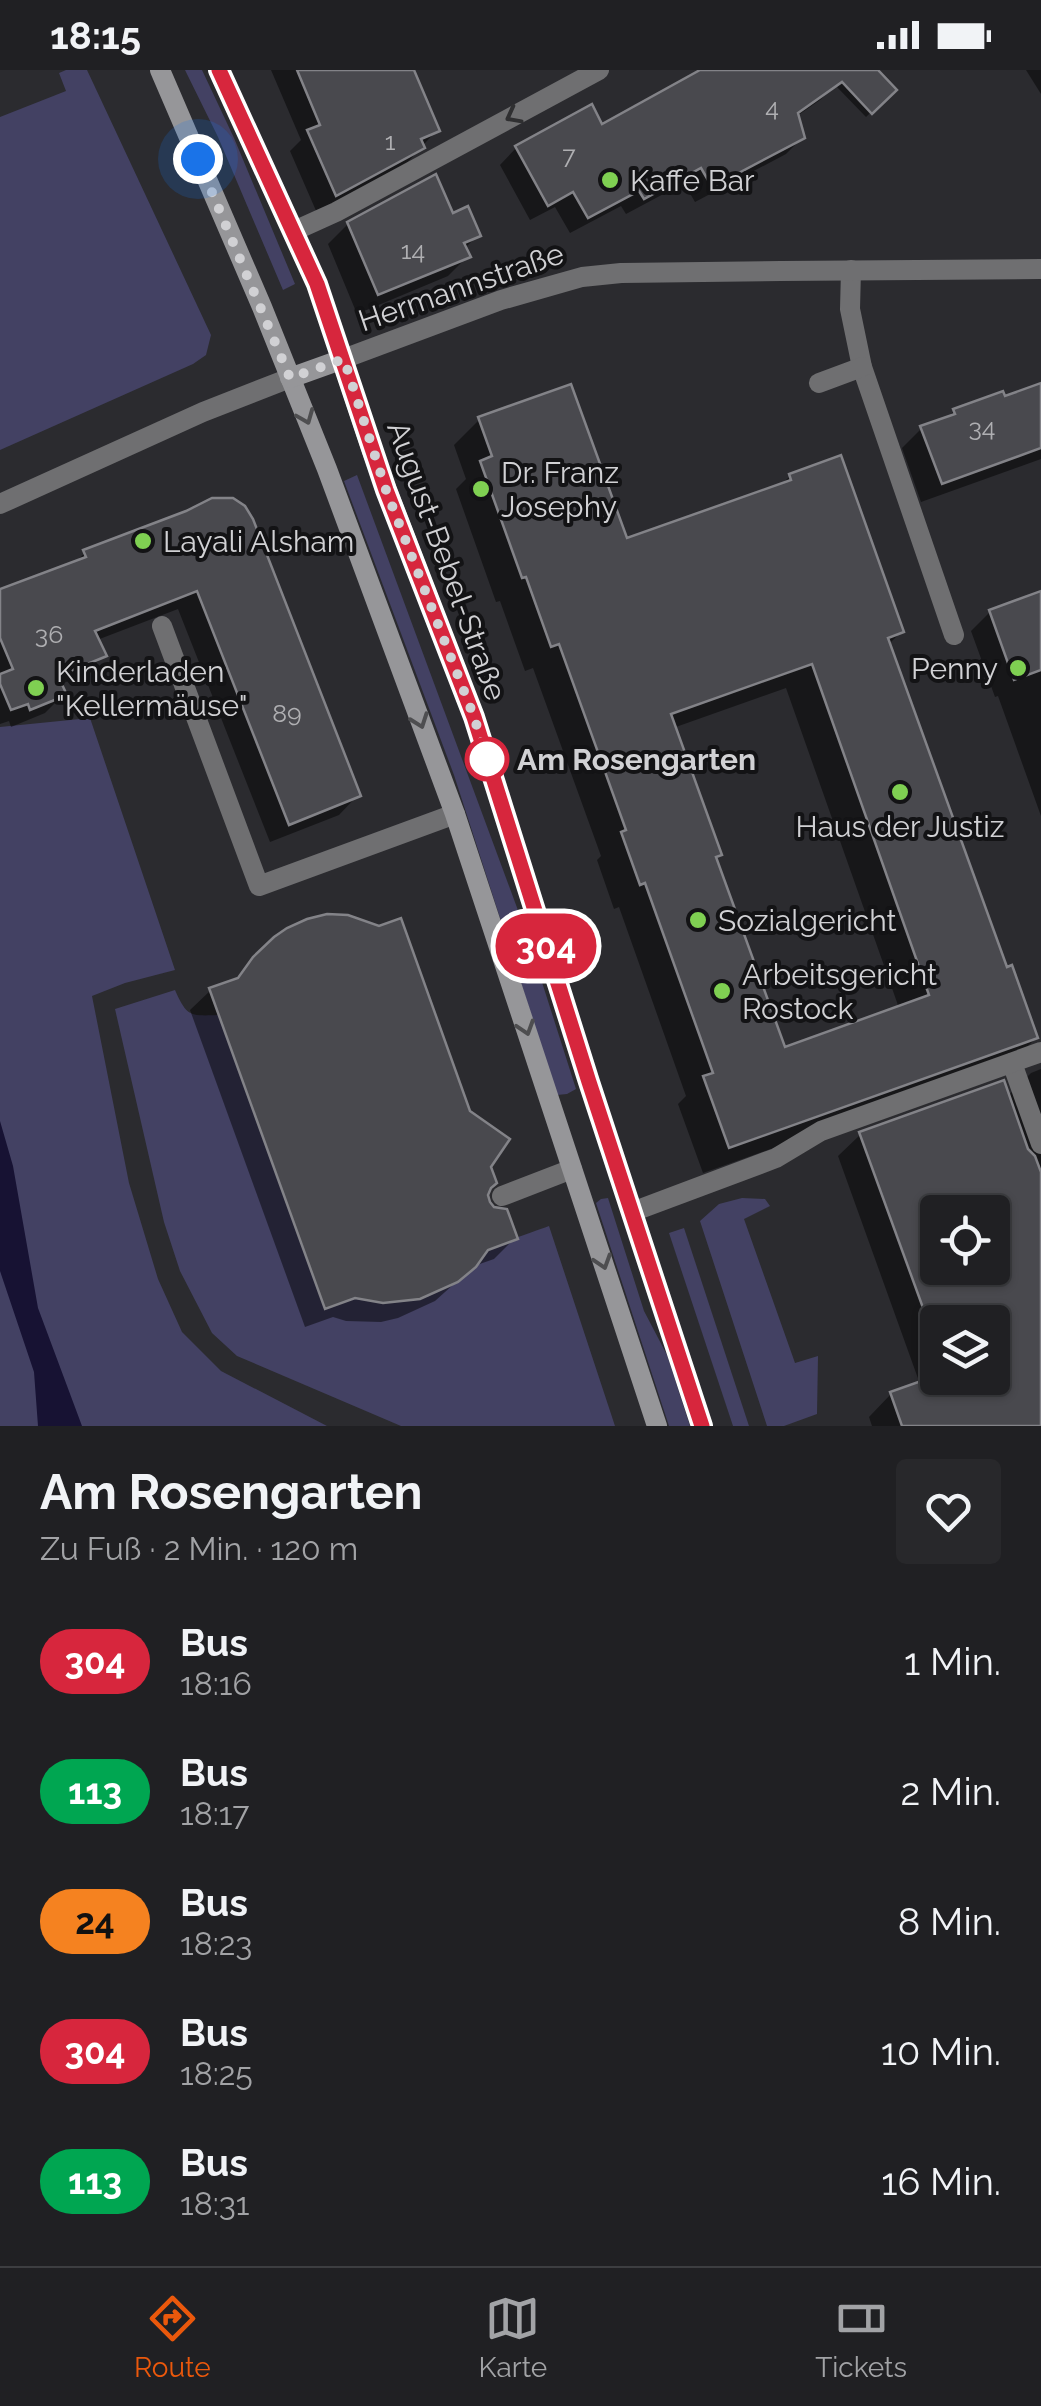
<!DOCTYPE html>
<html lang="de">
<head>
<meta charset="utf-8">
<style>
  body { margin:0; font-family:Raleway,sans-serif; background:#28282b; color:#f1f3f6; height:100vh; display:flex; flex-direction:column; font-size:38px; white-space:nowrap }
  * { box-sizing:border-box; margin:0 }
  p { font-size:32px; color:#a2a3a6 }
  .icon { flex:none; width:55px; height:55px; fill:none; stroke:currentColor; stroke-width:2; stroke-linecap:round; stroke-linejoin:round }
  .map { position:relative; height:1356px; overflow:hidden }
  .details { display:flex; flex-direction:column; background:#202023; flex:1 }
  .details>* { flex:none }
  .badge { padding:0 20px; border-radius:32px; font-size:35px; line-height:65px }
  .controls { position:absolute; left:920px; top:1125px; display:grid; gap:20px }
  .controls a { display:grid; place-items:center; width:90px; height:90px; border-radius:10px; background:#202023; box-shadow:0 2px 8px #0004,0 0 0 2px #3d3e41; font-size:50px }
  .you { position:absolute; width:50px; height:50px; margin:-25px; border:8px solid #fff; border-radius:50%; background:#1a73e8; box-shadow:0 0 0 15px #1a73e833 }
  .map>.badge { position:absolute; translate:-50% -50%; box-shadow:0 0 0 5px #fff }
  .round { display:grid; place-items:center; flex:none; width:105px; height:105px; border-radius:10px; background:#28282b }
  .summary { display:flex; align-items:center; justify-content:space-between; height:170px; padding:0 40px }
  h1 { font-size:48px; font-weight:700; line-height:75px }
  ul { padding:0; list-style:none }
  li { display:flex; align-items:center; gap:30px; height:130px; padding:0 40px }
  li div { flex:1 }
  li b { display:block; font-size:38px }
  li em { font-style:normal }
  li .badge { min-width:110px; font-weight:700; text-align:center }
  .status { display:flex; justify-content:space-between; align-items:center; height:70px; padding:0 50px; background:#202023; direction:ltr }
  .status svg { height:28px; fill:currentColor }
  .tabs { display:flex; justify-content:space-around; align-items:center; height:140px; border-top:2px solid #3d3e41; background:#202023; font-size:28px; color:#a2a3a6 }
  .tabs a { display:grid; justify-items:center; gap:5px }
  .tabs .selected { color:#ea580c }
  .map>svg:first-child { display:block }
</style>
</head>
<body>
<div class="status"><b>18:15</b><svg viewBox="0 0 49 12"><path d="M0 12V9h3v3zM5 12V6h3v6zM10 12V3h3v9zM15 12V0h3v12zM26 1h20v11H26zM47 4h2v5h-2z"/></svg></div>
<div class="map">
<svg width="1041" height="1356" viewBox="0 0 1041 1356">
  <rect width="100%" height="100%" fill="#2b2b2f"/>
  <g fill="#434163">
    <path d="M66 0H87L211 265 206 285 193 294 0 380V47L66 21 59 3Z"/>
    <path d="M185 0H202L234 68 295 214 283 220 218 67Z"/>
    <path d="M357 405 526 862 576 1019 567 1024 557 1025 454 705 344 411Z"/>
    <path d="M90 648 175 900 125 913 92 926 129 1113 158 1209 182 1262 221 1301 327 1356H0V657Z"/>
    <path d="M175 920C187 947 190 946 219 945L355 1228C396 1239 438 1228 471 1202 479 1195 483 1184 491 1179 503 1172 535 1161 549 1156L615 1356H401L237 1286 212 1263 180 1201 164 1152 115 939Z"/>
    <path d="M608 1128 644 1241 667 1285 690 1356H669L596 1133 601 1129Z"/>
    <path d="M742 1128 765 1129 770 1136 744 1149 795 1293 818 1286 817 1344 784 1356H767L700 1151 719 1134Z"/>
    <path d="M684 1158 749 1356H733L669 1163Z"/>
  </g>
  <path fill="#171233" d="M0 1051 13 1096 38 1238 82 1356H38L34 1302 0 1201Z"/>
  <g fill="#0007" fill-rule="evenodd">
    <path d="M271 0H412L437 60 404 96 317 143 290 81 301 70Z"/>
    <path d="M706 0H875L894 20 866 47 835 15 820 30 797 46 803 67 786 84 695 132 684 113 626 144 621 136 570 163 555 137 530 150 500 95 516 78 601 57Z"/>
    <path d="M1026 0H1041V24Z"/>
    <path d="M451 146 478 165 464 179 468 186 448 206 357 244 328 174 348 154Z"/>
    <path d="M1041 316V389L921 432 902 378 922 358 945 350 954 341 1004 329Z"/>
    <path d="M480 349 625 472 780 416 790 406 901 562 888 575 1005 901 1036 968 1010 994 703 1103 678 1034 686 1026 619 837 614 839 597 790 601 786 533 598 525 601 500 531 496 532 456 419 466 409 454 375ZM786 618 899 938 783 980 714 789 719 784 673 658Z"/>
    <path d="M187 443 358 725 339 745 270 772 178 539 97 570 104 585 85 604 59 615 64 624 45 643 11 657 9 651 0 654V518L5 520 72 495 85 483Z"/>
    <path d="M1041 524V746L998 626 995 627 971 561 990 542Z"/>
    <path d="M276 869 488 1097 487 1133 515 1168 494 1189 474 1196 435 1231 398 1248 381 1252 346 1251 333 1247 305 1257 190 940 211 920 232 912Z"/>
    <path d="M1041 999V1356H872L869 1347 891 1324 920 1314 838 1086 861 1064 1007 1027 1031 1003ZM938 1142H992V1198H938ZM938 1252H992V1308H938Z"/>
  </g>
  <g fill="#49494e" stroke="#838388" stroke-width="2.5" fill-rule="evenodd">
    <path d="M297 0H414L440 61 421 69 425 78 336 126 307 60 320 55Z"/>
    <path d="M700 0H878L897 20 872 44 842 12 798 43 805 68 712 117 701 98 644 129 639 121 588 148 573 122 548 136 515 76 592 34 602 54Z"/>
    <path d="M436 104 453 143 468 136 481 166 464 173 471 187 378 225 347 152Z"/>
    <path d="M1041 313V378L942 414 920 356 955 344 953 339 1003 321 1005 326Z"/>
    <path d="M571 314 627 468 791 410 789 404 841 385 904 562 888 568 1007 897 1012 895 1038 968 729 1078 703 1006 713 1003 645 813 640 815 621 762 626 760 559 574 551 577 526 507 522 508 480 391 492 386 478 347ZM812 594 929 925 785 977 716 787 722 785 671 644Z"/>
    <path d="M212 428H233L245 436 253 449 361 726 289 755 197 521 95 561 107 586 58 606 67 625 30 640 28 634 11 640 0 614V604L13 599 0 568V519L86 487 83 480 186 441Z"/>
    <path d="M1041 521V600L1014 610 989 540Z"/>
    <path d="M327 844 348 845 379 856 401 848 470 1041 510 1069 491 1097 497 1113 491 1118 488 1125 490 1132 494 1137 507 1139 518 1169 488 1180 476 1197 458 1212 420 1229 383 1233 355 1228 325 1239 209 918 238 908 253 887 274 867 287 858 307 849Z"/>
    <path d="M1004 1010 1028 1079 1035 1086 1041 1102V1356H902L890 1322 938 1305V1308H992V1252H938V1279L859 1062ZM938 1142H992V1198H938Z"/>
  </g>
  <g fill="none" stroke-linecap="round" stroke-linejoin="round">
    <g stroke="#6f6f71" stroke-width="20">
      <path d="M851 200 850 239 862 297 954 565"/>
      <path d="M819 313 862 297"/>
      <path d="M162 556 259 816 455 744"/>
      <path d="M1012 993 1041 1074"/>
      <path d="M502 1126 572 1099"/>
      <path d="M632 1142 776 1088 821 1061 1041 982"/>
    </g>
    <g stroke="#6f6f71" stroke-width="20">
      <path d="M294 161 336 142 599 0"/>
      <path d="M343 289 501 230 582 207 621 203 781 201 1041 199"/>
      <path d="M0 434 203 342 290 308"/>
    </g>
    <g stroke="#969699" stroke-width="20">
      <path d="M160 0 262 237 327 399 455 744 657 1356"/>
      <path d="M219 0 317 214 372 381 474 647 589 1012 702 1356"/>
      <path d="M290 308 343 289"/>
    </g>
  </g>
  <defs><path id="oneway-chevron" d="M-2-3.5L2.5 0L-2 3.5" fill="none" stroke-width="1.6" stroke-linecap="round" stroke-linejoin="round" transform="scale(2.5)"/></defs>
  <use stroke="#2f2f31" href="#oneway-chevron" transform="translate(513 46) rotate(152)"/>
  <g stroke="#4e4e50">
    <use href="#oneway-chevron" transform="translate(306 347) rotate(68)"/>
    <use href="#oneway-chevron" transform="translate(420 651) rotate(70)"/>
    <use href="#oneway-chevron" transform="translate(526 958) rotate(72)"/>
    <use href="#oneway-chevron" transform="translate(603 1192) rotate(72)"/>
  </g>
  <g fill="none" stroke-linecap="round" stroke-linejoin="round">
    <defs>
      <path id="line" d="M219 0 317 214 386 420 474 647 589 1012 702 1356"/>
    </defs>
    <use href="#line" stroke="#fff" stroke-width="22"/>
    <use href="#line" stroke="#d7263d" stroke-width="15"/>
    <path stroke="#d1d1d4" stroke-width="10" stroke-dasharray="0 18" d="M198 89 290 308 344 289 386 420 474 647 487 689"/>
  </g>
  <g fill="#7fd052" stroke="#131315" stroke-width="4">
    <circle cx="610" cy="110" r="10"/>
    <circle cx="481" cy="419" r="10"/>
    <circle cx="143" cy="471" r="10"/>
    <circle cx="1018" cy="598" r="10"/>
    <circle cx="36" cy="618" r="10"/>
    <circle cx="900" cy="722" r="10"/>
    <circle cx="698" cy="850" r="10"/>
    <circle cx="722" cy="921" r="10"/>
  </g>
  <circle fill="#fff" stroke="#d7263d" stroke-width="5" cx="487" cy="689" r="20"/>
  <g text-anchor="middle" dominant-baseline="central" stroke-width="8" stroke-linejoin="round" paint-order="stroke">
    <g font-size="25" fill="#afafb2">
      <text x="772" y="37">4</text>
      <text x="390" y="71">1</text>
      <text x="569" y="85">7</text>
      <text x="413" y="180">14</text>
      <text x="982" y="357">34</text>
      <text x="49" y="564">36</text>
      <text x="287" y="643">89</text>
    </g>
    <g font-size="30" fill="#d1d1d4" stroke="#131315" text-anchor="start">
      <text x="630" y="110">Kaffe Bar</text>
      <text x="501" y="402">Dr. Franz<tspan x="501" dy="34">Josephy</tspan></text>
      <text x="163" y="471">Layali Alsham</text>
      <text x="998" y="598" text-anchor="end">Penny</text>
      <text x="56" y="601">Kinderladen<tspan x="56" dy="34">"Kellermäuse"</tspan></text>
      <text x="900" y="756" text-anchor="middle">Haus der Justiz</text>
      <text x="718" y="850">Sozialgericht</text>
      <text x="742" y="904">Arbeitsgericht<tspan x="742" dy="34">Rostock</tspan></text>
    </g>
    <g font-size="30" fill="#d1d1d4" stroke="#131315">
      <text transform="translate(461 217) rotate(-19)">Hermannstraße</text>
      <text transform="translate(447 491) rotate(70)">August-Bebel-Straße</text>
    </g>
    <g font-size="30" font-weight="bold" fill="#d1d1d4" stroke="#131315" text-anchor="start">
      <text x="517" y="689">Am Rosengarten</text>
    </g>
  </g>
</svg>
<div class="controls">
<a><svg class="icon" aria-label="locate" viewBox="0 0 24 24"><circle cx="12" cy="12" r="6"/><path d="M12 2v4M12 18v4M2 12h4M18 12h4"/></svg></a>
<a><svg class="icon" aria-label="layers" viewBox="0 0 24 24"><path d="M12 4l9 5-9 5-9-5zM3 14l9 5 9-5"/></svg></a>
</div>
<div class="you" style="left:198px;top:89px"></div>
<b class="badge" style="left:546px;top:876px;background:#d7263d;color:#fff">304</b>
</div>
<section class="details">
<div class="summary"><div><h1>Am Rosengarten</h1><p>Zu Fuß · 2 Min. · 120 m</p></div><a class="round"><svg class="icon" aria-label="heart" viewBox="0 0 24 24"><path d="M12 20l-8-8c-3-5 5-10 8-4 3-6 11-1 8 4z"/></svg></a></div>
<ul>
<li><span class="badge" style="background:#d7263d;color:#fff">304</span><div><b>Bus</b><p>18:16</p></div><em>1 Min.</em></li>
<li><span class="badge" style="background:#00a651;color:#fff">113</span><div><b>Bus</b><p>18:17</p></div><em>2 Min.</em></li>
<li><span class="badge" style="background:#f58220;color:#111">24</span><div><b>Bus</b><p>18:23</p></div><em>8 Min.</em></li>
<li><span class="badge" style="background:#d7263d;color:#fff">304</span><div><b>Bus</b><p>18:25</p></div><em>10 Min.</em></li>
<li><span class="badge" style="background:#00a651;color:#fff">113</span><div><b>Bus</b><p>18:31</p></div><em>16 Min.</em></li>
</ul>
</section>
<nav class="tabs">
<a class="selected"><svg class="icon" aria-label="directions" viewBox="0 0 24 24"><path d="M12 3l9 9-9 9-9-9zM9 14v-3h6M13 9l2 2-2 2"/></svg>Route</a>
<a><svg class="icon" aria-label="map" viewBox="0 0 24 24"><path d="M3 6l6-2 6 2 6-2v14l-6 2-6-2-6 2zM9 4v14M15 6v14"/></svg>Karte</a>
<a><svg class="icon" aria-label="tickets" viewBox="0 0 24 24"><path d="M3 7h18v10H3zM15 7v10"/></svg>Tickets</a>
</nav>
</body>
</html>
